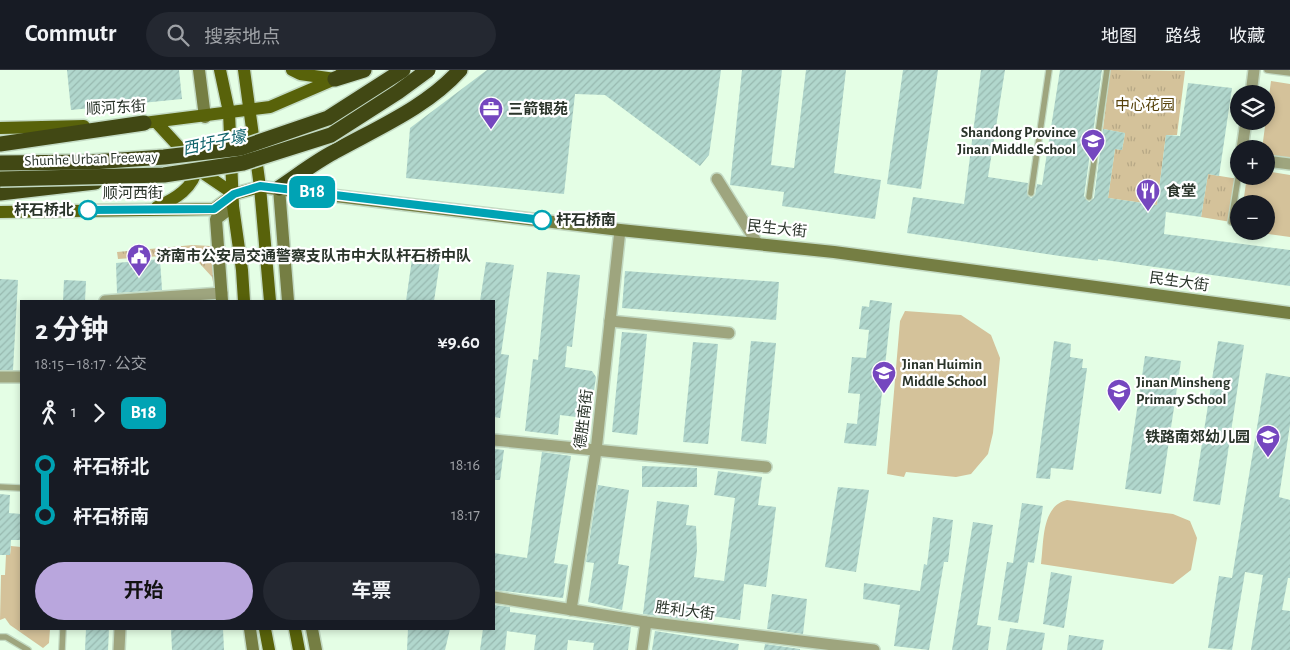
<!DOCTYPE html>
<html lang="zh">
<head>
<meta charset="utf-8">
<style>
  body { margin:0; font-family:"Alegreya Sans","Noto Sans SC",sans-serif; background:#242831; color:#f1f3f6; height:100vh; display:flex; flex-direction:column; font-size:19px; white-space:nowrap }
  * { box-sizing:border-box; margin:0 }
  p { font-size:16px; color:#9ea1a6 }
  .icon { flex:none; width:28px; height:28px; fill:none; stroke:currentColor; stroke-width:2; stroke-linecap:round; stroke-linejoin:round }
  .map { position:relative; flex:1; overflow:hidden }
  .drawer { position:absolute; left:20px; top:230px; width:475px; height:330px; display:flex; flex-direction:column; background:#171b24; border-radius:0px; box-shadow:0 2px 8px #0003 }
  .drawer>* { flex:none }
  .badge { padding:0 10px; border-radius:8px; font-size:18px; line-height:32px }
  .buttons { position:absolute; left:1230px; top:15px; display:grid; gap:10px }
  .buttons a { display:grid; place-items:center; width:45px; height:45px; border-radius:50%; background:#171b24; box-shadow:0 2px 8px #0003; font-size:25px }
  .map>.badge { position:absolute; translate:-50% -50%; box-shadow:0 0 0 2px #fff }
  .legs { display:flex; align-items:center; gap:8px; height:55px; padding:0 15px; font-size:16px }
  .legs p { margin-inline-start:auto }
  .headline { display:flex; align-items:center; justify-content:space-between; height:85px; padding:0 15px }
  h1 { font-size:28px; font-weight:700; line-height:38px }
  .button { display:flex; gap:10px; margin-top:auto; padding:10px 15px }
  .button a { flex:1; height:58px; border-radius:30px; background:#b9a6dd; color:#111; font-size:20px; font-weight:700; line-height:58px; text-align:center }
  .button a+a { background:#242831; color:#f1f3f6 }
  ul { padding:0 15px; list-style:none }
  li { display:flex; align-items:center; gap:18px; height:50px; font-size:19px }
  li i { display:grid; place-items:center; width:8px; height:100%; margin:0 6px; background:currentColor }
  li i::after { content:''; width:12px; height:12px; margin:-6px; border:4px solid; border-radius:50%; background:#171b24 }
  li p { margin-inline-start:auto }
  li:first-child i { background:linear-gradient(#0000 50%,currentColor 0) }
  li:last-child i { background:linear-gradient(currentColor 50%,#0000 0) }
  header { display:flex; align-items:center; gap:30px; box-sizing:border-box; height:70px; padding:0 25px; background:#171b24; border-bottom:1px solid #363941 }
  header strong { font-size:24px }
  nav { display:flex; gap:28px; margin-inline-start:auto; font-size:18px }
  .search { width:350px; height:45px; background:#242831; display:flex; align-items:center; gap:12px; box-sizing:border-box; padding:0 18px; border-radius:28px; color:#9ea1a6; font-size:19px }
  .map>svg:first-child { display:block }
</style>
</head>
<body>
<header>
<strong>Commutr</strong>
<div class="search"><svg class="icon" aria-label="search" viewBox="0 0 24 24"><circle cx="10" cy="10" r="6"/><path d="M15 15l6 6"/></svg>搜索地点</div>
<nav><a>地图</a><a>路线</a><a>收藏</a></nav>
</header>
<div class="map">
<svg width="1290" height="580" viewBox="0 0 1290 580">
  <defs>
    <pattern id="grass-tufts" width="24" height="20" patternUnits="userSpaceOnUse" patternTransform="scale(1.25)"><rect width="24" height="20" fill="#d4c29a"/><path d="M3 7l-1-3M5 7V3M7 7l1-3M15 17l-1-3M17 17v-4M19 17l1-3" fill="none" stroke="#b6a785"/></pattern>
    <pattern id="building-hatch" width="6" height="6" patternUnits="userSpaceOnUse" patternTransform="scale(1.25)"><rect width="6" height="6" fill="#b1d7cd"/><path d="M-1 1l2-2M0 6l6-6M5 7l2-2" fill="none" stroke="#98b9b0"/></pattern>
  </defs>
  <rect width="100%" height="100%" fill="#e4fee5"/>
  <g fill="url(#grass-tufts)">
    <path d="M1110 0 1185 1 1177 65H1166L1157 135 1108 128 1115 79 1122 80 1125 63 1103 59Z"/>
    <path d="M1208 104 1238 109 1231 152 1201 147Z"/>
    <path d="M193 175 210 176 217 217H214L212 207 191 184 118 189 117 182Z"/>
  </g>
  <g fill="#d4c29a">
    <path d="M1271 11 1290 14V89L1266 85V79H1262Z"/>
    <path d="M1266 101 1290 105V167L1247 161H1266V134H1243L1247 106H1266Z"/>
    <path d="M905 241 961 245 991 265 1000 288 993 363 988 384 971 404 956 407 906 402 904 407 887 404 900 251Z"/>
    <path d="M1067 430 1173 444 1190 451 1197 468 1191 500 1173 514 1041 494C1044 473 1041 436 1067 430Z"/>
    <path d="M11 476 21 477V559H50L49 573 43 578 10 555 5 548 0 550 1 505H5L6 485H10Z"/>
  </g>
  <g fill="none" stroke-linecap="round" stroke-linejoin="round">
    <g stroke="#558184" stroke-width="4">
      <path d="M348 46 377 25"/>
      <path d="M323 57 338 52"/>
      <path d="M195 91 223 87"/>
      <path d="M96 99 140 98 188 92"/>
      <path d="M0 101 64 100"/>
    </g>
  </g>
  <g fill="url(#building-hatch)">
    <path d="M67 0H179L182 29 71 40Z"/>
    <path d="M487 0H721L709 85 700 96 605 25 575 24 564 124 406 108 410 58Z"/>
    <path d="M742 0H782L771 95 794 98 806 0H846L834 103 881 110 875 149 782 136 784 122 730 115Z"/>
    <path d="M903 0H938L921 119 887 114Z"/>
    <path d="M981 0H1005L988 107 1028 113 1027 124 1031 128 1035 125 1037 114 1042 115 1060 0H1102L1084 126 1089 132 1094 128 1103 59 1125 63 1122 80 1115 79 1108 128 1157 135 1166 65 1180 66 1188 13 1232 18 1219 106 1208 104 1201 147 1166 142 1164 164 1290 180V216L1098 189V191L1060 186 907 163 913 127 964 134Z"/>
    <path d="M413 182 441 185 434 231H406Z"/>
    <path d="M160 189 162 220 117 223 116 193Z"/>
    <path d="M486 192 514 195 501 284 509 285 500 348 494 347V231H480Z"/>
    <path d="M625 201 779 212 776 250 622 238Z"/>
    <path d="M547 202 580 205 572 277 567 276 565 297 592 301 596 307 592 335 584 348 560 345 558 365 525 361 533 289 538 290Z"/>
    <path d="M0 209 18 210 13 300H0Z"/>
    <path d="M64 210 86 211 85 231H63Z"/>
    <path d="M870 230 892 233 876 376 844 373 847 353 857 354 860 324 848 323 852 287 866 288 869 260 859 259 862 236 869 237Z"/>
    <path d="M622 262 647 264 637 365 612 362Z"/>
    <path d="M751 271 776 273 766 374 741 371Z"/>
    <path d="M1054 271 1071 274 1070 287 1083 289 1082 298H1087L1073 400 1051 398 1050 409 1036 408Z"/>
    <path d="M1218 271 1244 275 1220 435 1193 431Z"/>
    <path d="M693 272 718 274 708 374 683 372Z"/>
    <path d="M1145 286 1181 291 1161 424 1125 419Z"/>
    <path d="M1266 303 1290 307V355L1279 427 1290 430V508H1288L1282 540 1290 541V580H1251L1263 505 1245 502 1232 580 1208 578 1219 506 1232 508Z"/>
    <path d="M494 379 504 380 500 410H494Z"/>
    <path d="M542 382 571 386 554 493 568 495 563 528 494 520V483L527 488Z"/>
    <path d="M642 396 697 398V417H642Z"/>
    <path d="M718 401 762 407 758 435 776 437 766 517 744 514 740 550 689 543 688 550 643 544 657 431 689 435 686 455 696 456 697 480 694 507 724 511 735 428 714 425Z"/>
    <path d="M598 415 629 420 618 494 629 496 622 540 588 532 594 493 586 492Z"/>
    <path d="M838 417 869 420 856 502 825 497Z"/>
    <path d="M0 424 10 425 9 443 21 444V470H11L10 485H0Z"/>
    <path d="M1022 433 1043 436 1034 493 1028 492 1018 553 998 550 1007 492 1013 493Z"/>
    <path d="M933 447 953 450 948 492H944L929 580 894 576 900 535 863 529 864 513 920 521 924 494 927 495Z"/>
    <path d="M973 452 993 455 977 555 991 557 988 580H952Z"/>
    <path d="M1051 502 1072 506 1064 558 1043 554Z"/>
    <path d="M772 524 807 529 803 564 767 559Z"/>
    <path d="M494 535 510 537V542L631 557 628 580H593L594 573 568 570 567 580H534L536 565 507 561 505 580H480L483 559H494Z"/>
    <path d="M1010 558 1045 563 1042 580H1006Z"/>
    <path d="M86 559H109L108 580H85Z"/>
    <path d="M171 559H223L224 580H172Z"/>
    <path d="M408 559H450L445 580H407Z"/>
    <path d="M655 561 739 574 738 580H652Z"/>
    <path d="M1069 565 1104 570 1102 580H1067Z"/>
    <path d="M765 574 800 579V580H764Z"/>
  </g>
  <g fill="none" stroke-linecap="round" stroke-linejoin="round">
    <defs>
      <g id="lane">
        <path d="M1267 0 1290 3"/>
        <path d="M1031 123 1049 0"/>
        <path d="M1089 127 1107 0"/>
        <path d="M1231 152 1239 102"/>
        <path d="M0 417 21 418"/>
        <path d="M0 567H6L28 580"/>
        <path d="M62 580 63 559"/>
      </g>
      <g id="street">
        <path d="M1251 24 1254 0"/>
        <path d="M1242 79 1246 51"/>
        <path d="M1266 91 1290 94"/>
        <path d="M717 109 757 173"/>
        <path d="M105 231 222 223"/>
        <path d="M610 251 729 263"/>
        <path d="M0 307H21"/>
        <path d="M494 370 766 397"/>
        <path d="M494 527 646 552 874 580"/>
        <path d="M571 540 596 381 620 160"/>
        <path d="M119 580 120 559"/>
        <path d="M642 580 646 552"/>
      </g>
      <g id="secondary">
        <path d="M199 0 205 47"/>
        <path d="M260 117 620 160 834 182 1290 243"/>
        <path d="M279 118 288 231"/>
        <path d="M222 231 216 149 233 136"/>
        <path d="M250 559 253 580"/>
        <path d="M312 559 316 580"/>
      </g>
      <g id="primary">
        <path d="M220 0 229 42 233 136 242 200 244 231"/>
        <path d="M244 0 260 117 270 231"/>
        <path d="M292 0 300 4 335 9"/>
        <path d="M156 52 203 103 234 124"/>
        <path d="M136 54 270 37 335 9 342 3"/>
        <path d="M0 58 84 56"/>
        <path d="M157 137C175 129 194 118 197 97"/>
        <path d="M0 142 214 139 234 124 260 117"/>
        <path d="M265 559 269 580"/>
        <path d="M295 559 299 580"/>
      </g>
      <g id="highway">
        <path d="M335 9 364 0"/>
        <path d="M0 74 144 53"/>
        <path d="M279 118C297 106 315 92 334 82 377 58 427 37 460 0"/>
        <path d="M0 123 95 112"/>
      </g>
    </defs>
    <use href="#lane" stroke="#c3dac3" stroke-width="8"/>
    <use href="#street" stroke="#c3dac3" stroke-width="14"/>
    <use href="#secondary" stroke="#c3dac3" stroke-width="15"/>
    <use href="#primary" stroke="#c3dac3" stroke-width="15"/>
    <use href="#highway" stroke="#c3dac3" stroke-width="18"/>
    <use href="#lane" stroke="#9ea57e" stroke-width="5.5"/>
    <use href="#street" stroke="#9ea57e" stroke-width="11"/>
    <use href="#secondary" stroke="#757e43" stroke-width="12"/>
    <use href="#primary" stroke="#58620a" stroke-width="12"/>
    <use href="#highway" stroke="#414814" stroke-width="15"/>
    <defs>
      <g id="highway-bridge">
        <path d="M0 93 92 92 164 87 241 78 328 48 403 0"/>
        <path d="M0 109 164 105 243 93 331 65 398 22 428 0"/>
      </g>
    </defs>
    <use href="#highway-bridge" stroke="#c3dac3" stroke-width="18" stroke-linecap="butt"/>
    <use href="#highway-bridge" stroke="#414814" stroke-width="15"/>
  </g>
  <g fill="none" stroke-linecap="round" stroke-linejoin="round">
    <defs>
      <path id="line-1" d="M88 140 214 139 234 124 260 116 542 150"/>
    </defs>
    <use href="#line-1" stroke="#fff" stroke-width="11"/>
    <use href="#line-1" stroke="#00a3b4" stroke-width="8"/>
  </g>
  <defs>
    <symbol id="office-pin" viewBox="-11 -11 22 30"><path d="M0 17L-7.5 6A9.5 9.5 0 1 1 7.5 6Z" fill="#7547bf" stroke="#fff"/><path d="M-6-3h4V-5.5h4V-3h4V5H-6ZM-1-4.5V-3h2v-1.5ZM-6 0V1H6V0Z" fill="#fff"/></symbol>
    <symbol id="school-pin" viewBox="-11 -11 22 30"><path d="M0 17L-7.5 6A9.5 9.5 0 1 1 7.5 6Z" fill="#7547bf" stroke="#fff"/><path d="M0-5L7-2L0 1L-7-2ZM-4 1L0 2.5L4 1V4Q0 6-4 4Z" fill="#fff"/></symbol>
    <symbol id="restaurant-pin" viewBox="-11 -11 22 30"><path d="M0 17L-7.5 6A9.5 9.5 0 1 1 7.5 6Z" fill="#7547bf" stroke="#fff"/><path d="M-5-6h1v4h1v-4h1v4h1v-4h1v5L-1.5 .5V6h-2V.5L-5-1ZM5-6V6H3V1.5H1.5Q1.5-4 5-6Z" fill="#fff"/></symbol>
    <symbol id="civic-pin" viewBox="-11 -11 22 30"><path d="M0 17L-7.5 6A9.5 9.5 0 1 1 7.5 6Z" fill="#7547bf" stroke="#fff"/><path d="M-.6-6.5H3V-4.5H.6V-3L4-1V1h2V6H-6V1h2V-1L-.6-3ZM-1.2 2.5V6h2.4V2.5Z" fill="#fff"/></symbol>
  </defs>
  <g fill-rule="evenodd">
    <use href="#office-pin" x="477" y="25" width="28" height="38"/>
    <use href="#school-pin" x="1079" y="57" width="28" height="38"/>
    <use href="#restaurant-pin" x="1134" y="107" width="28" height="38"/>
    <use href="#civic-pin" x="125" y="172" width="28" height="38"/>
    <use href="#school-pin" x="870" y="289" width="28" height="38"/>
    <use href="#school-pin" x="1105" y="307" width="28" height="38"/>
    <use href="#school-pin" x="1254" y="353" width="28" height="38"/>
  </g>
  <g fill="#fff" stroke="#00a3b4" stroke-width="2.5">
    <circle cx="88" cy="140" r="9"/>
    <circle cx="542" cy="150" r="9"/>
  </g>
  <g text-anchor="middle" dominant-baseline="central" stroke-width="4.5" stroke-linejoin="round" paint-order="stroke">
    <g font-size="15" fill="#57420b" stroke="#fff">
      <text x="1145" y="35">中心花园</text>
    </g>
    <g font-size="15" fill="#2a342a" stroke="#fff">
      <text transform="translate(116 38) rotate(-3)">顺河东街</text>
      <text transform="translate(91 89) rotate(-2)">Shunhe Urban Freeway</text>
      <text x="133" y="123">顺河西街</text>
      <text transform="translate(777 159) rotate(6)">民生大街</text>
      <text transform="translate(1179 212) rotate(8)">民生大街</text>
      <text transform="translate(584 349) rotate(-83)">德胜南街</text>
      <text transform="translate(685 541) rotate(7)">胜利大街</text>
    </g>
    <g font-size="15" font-weight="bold" fill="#2a342a" stroke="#fff" text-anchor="start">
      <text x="508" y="39">三箭银苑</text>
      <text x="1076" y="62" text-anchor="end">Shandong Province<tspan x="1076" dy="17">Jinan Middle School</tspan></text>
      <text x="1166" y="121">食堂</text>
      <text x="156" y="186">济南市公安局交通警察支队市中大队杆石桥中队</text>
      <text x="902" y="294">Jinan Huimin<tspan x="902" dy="17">Middle School</tspan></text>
      <text x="1136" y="312">Jinan Minsheng<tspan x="1136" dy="17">Primary School</tspan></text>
      <text x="1250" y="367" text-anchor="end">铁路南郊幼儿园</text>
    </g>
    <g font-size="15" font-weight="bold" fill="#2a342a" stroke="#fff" text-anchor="end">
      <text x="74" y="140">杆石桥北</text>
      <text x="556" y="150" text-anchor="start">杆石桥南</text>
    </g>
    <g font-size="16" font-style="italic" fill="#0c616a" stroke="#fff">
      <text transform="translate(214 73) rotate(-12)">西圩子壕</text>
    </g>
  </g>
</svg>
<div class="buttons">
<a><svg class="icon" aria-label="layers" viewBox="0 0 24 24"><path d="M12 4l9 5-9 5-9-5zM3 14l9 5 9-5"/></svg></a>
<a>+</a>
<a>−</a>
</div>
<b class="badge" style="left:312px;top:122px;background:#00a3b4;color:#fff">B18</b>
<section class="drawer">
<div class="headline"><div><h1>2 分钟</h1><p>18:15 – 18:17 · 公交</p></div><b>¥9.60</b></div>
<div class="legs"><svg class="icon" aria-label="walk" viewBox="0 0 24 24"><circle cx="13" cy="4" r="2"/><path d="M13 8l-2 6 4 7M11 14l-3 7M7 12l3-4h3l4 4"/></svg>1<svg class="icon" aria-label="forward" viewBox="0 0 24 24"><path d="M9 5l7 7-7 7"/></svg><b class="badge" style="background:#00a3b4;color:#fff">B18</b></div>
<ul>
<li><i style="color:#00a3b4"></i><b>杆石桥北</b><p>18:16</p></li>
<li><i style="color:#00a3b4"></i><b>杆石桥南</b><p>18:17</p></li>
</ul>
<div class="button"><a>开始</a><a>车票</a></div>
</section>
</div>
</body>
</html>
